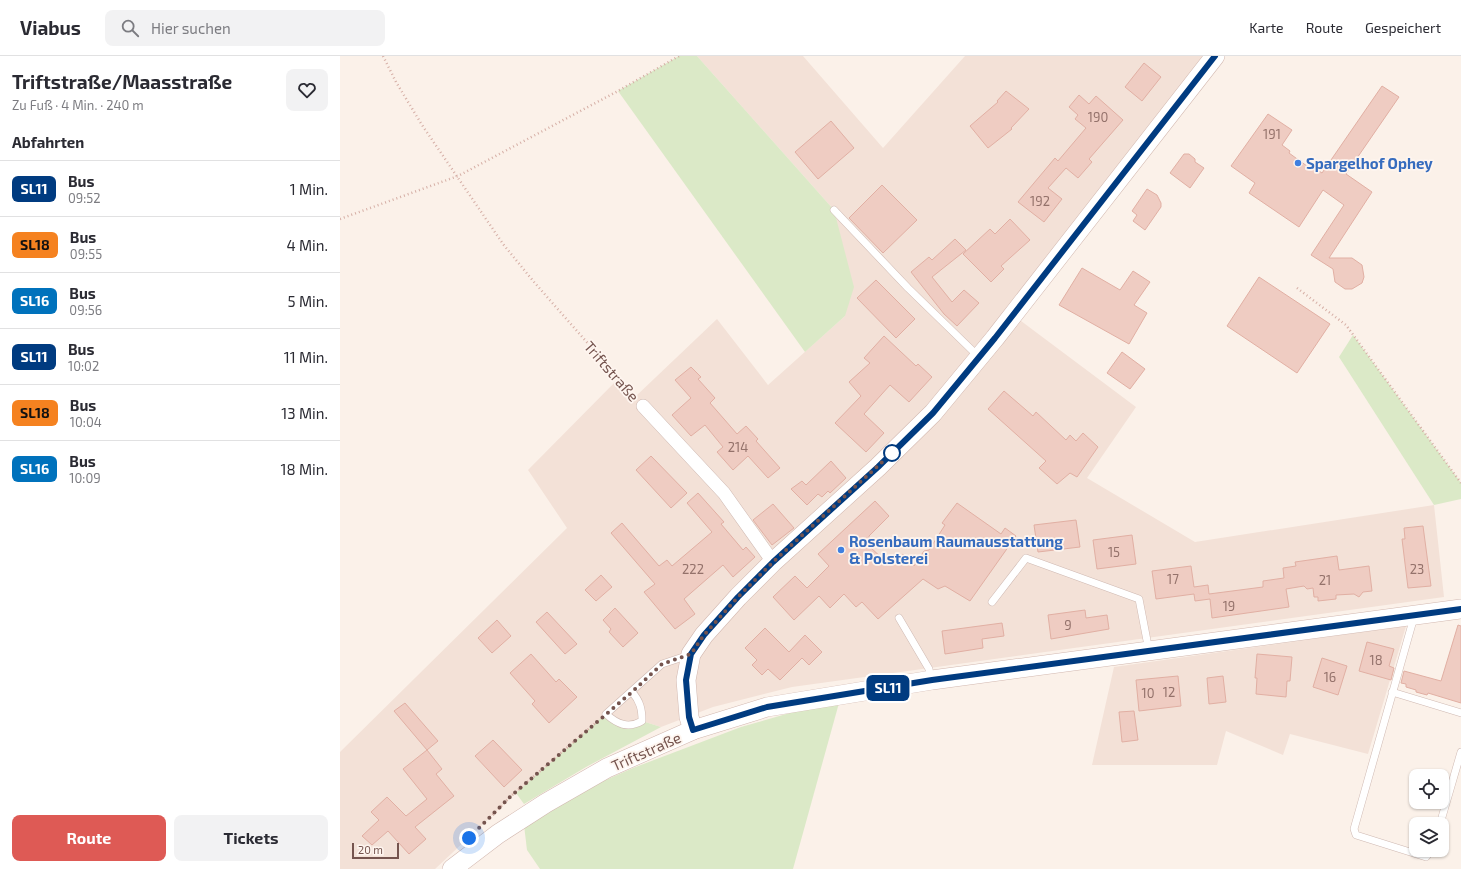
<!DOCTYPE html>
<html lang="de">
<head>
<meta charset="utf-8">
<style>
  body { margin:0; font-family:"Exo 2",sans-serif; background:#f2f2f3; color:#2b2b33; height:100vh; display:flex; flex-direction:column; font-size:15px; white-space:nowrap }
  * { box-sizing:border-box; margin:0 }
  p { font-size:13px; color:#7c7c81 }
  .icon { flex:none; width:22px; height:22px; fill:none; stroke:currentColor; stroke-width:2; stroke-linecap:round; stroke-linejoin:round }
  .map { position:relative; flex:1; overflow:hidden }
  .panel { display:flex; flex-direction:column; background:#fff; width:340px }
  .panel>* { flex:none }
  .badge { padding:0 8px; border-radius:6px; font-size:14px; line-height:26px }
  .tools { position:absolute; left:1069px; top:713px; display:grid; gap:8px }
  .tools a { display:grid; place-items:center; width:40px; height:40px; border-radius:8px; background:#fff; box-shadow:0 1px 3px #0004; font-size:20px }
  .scale { position:absolute; left:12px; bottom:10px; width:47px; box-sizing:border-box; padding-left:4px; border:2px solid #75544e; border-top:0; font-size:11px; line-height:14px; white-space:nowrap; color:#75544e; -webkit-text-stroke:3px #fef5ef; paint-order:stroke }
  .you { position:absolute; width:20px; height:20px; margin:-10px; border:3px solid #fff; border-radius:50%; background:#1a73e8; box-shadow:0 0 0 6px #1a73e833 }
  .map>.badge { position:absolute; translate:-50% -50%; box-shadow:0 0 0 2px #fff }
  h2 { padding:0 12px; font-size:15px; line-height:36px }
  .round { display:grid; place-items:center; flex:none; width:42px; height:42px; border-radius:8px; background:#f2f2f3 }
  .headline { display:flex; align-items:center; justify-content:space-between; height:68px; padding:0 12px }
  h1 { font-size:19px; font-weight:700; line-height:30px }
  .cta { display:flex; gap:8px; margin-top:auto; padding:8px 12px }
  .cta a { flex:1; height:46px; border-radius:8px; background:#de5a55; color:#fff; font-size:16px; font-weight:700; line-height:46px; text-align:center }
  .cta a+a { background:#f2f2f3; color:#2b2b33 }
  ul { padding:0; list-style:none }
  li { display:flex; align-items:center; gap:12px; height:56px; padding:0 12px; border-top:1px solid #e1e1e2 }
  li div { flex:1 }
  li b { display:block; font-size:15px }
  li em { font-style:normal }
  li .badge { min-width:44px; font-weight:700; text-align:center }
  header { display:flex; align-items:center; gap:24px; box-sizing:border-box; height:56px; padding:0 20px; background:#fff; border-bottom:1px solid #e1e1e2 }
  header strong { font-size:19px }
  nav { display:flex; gap:22px; margin-inline-start:auto; font-size:14px }
  .search { width:280px; height:36px; background:#f2f2f3; display:flex; align-items:center; gap:10px; box-sizing:border-box; padding:0 14px; border-radius:8px; color:#7c7c81; font-size:15px }
  main { display:flex; flex:1; min-height:0 }
  .map>svg:first-child { display:block }
</style>
</head>
<body>
<header>
<strong>Viabus</strong>
<div class="search"><svg class="icon" aria-label="search" viewBox="0 0 24 24"><circle cx="10" cy="10" r="6"/><path d="M15 15l6 6"/></svg>Hier suchen</div>
<nav><a>Karte</a><a>Route</a><a>Gespeichert</a></nav>
</header>
<main>
<section class="panel">
<div class="headline"><div><h1>Triftstraße/Maasstraße</h1><p>Zu Fuß · 4 Min. · 240 m</p></div><a class="round"><svg class="icon" aria-label="heart" viewBox="0 0 24 24"><path d="M12 20l-8-8c-3-5 5-10 8-4 3-6 11-1 8 4z"/></svg></a></div>
<h2>Abfahrten</h2>
<ul>
<li><span class="badge" style="background:#003b80;color:#fff">SL11</span><div><b>Bus</b><p>09:52</p></div><em>1 Min.</em></li>
<li><span class="badge" style="background:#f58220;color:#111">SL18</span><div><b>Bus</b><p>09:55</p></div><em>4 Min.</em></li>
<li><span class="badge" style="background:#0072bc;color:#fff">SL16</span><div><b>Bus</b><p>09:56</p></div><em>5 Min.</em></li>
<li><span class="badge" style="background:#003b80;color:#fff">SL11</span><div><b>Bus</b><p>10:02</p></div><em>11 Min.</em></li>
<li><span class="badge" style="background:#f58220;color:#111">SL18</span><div><b>Bus</b><p>10:04</p></div><em>13 Min.</em></li>
<li><span class="badge" style="background:#0072bc;color:#fff">SL16</span><div><b>Bus</b><p>10:09</p></div><em>18 Min.</em></li>
</ul>
<div class="cta"><a>Route</a><a>Tickets</a></div>
</section>
<div class="map">
<svg width="1121" height="813" viewBox="0 0 1121 813">
  <rect width="100%" height="100%" fill="#fbf1e9"/>
  <g fill="#f3e1d7">
    <path d="M357 0H463L543 92 625 0H867L665 253 796 351 747 422 855 486 1094 449 1104 541 452 631 373 651 321 671 302 665 176 737 95 813H0V696L227 472 188 414 279 322 295 341 377 263 428 329 505 260 494 154Z"/>
    <path d="M1066 570 1028 698 950 678 943 699 886 675 877 709H752L774 611Z"/>
  </g>
  <g fill="#dbe9c7">
    <path d="M339 0H357L494 154 514 231 505 260 465 296 278 35Z"/>
    <path d="M1013 279 1121 427V443L1094 449 999 301Z"/>
    <path d="M499 647 453 813H200L187 794 184 769 252 730 293 712 401 671 467 652Z"/>
    <path d="M266 658 280 668 302 665 321 671 246 711 184 748 176 737Z"/>
  </g>
  <g fill="#efccc2" stroke="#e1afa3">
    <path d="M804 7 821 21 802 45 785 31Z"/>
    <path d="M1042 30 1059 41 1006 118 1032 136 989 202H1012L1022 209 1024 221 1022 227 1012 233H1005L995 226 993 213 971 199 1004 149 983 134 959 171 909 137 915 127 891 110 928 58 952 74 942 89 950 95 949 97 971 113 973 111 982 117Z"/>
    <path d="M666 35 689 53 671 72 672 73 648 92 630 70 658 46 657 45Z"/>
    <path d="M739 39 749 48 756 40 783 64 749 103 752 106 738 122 726 112 708 132 722 143 704 166 678 146 715 102 718 105 746 72 735 63 738 59 729 51Z"/>
    <path d="M491 65 514 92 478 123 455 96Z"/>
    <path d="M844 98H849L855 103V106L864 112 850 132 830 117Z"/>
    <path d="M542 129 577 164 543 197 509 162Z"/>
    <path d="M807 133 817 139 821 147V151L805 174 793 165 797 159 792 155Z"/>
    <path d="M670 163 690 184 661 210 664 213 651 226 623 198 650 173 655 178Z"/>
    <path d="M615 183 626 194 592 221 612 246 624 234 639 247 617 270 604 258 571 216 589 201 592 204Z"/>
    <path d="M742 212 780 234 793 215 810 226 794 249 807 257 789 288 719 249Z"/>
    <path d="M919 221 990 268 957 317 887 270Z"/>
    <path d="M536 224 575 263 556 282 517 242Z"/>
    <path d="M544 280 576 310 578 308 592 321 569 346 550 329 524 358 544 377 526 396 495 367 521 340 509 326 530 307 524 302Z"/>
    <path d="M782 296 805 313 790 333 767 317Z"/>
    <path d="M351 311 361 321 358 323 375 342 370 347 384 363 397 378 406 370 418 383 416 385 440 412 428 422 408 400 393 414 377 396 383 391 365 369 351 380 332 359 351 342 335 324Z"/>
    <path d="M664 335 693 360 696 356 726 384 730 379 736 385 743 377 758 391 737 421 730 417 717 428 699 412 706 405 648 353Z"/>
    <path d="M311 400 347 437 331 452 296 414Z"/>
    <path d="M491 405 506 422 490 437 488 435 482 441 478 438 467 449 451 433 462 425 466 429Z"/>
    <path d="M358 437 384 466 381 468 403 494 406 491 415 501 393 521 383 509 344 543 355 558 335 573 304 536 315 528 271 477 282 467 319 510 327 504 332 510 372 476 347 447Z"/>
    <path d="M535 445 549 460 529 480V490L545 505H555L563 498 574 510 584 495 589 494 605 469 602 467 617 447 661 478 665 472 676 480 630 545 605 530 598 533 583 523 538 563 522 546 516 551 504 538 490 552 479 540 454 564 433 541 455 520 467 532 489 510 478 498Z"/>
    <path d="M433 448 454 472 432 489 413 464Z"/>
    <path d="M736 464 740 491 698 496 694 469Z"/>
    <path d="M1083 470 1091 530 1068 532 1062 483H1065L1064 472Z"/>
    <path d="M792 479 796 508 757 513 753 484Z"/>
    <path d="M997 500 999 514 1029 510 1032 535 1023 536 1019 541 1014 538 996 539V543L978 545V541H974L973 532 967 533 964 530 946 533 949 551 872 562 870 543 855 545 854 538 816 543 812 515 851 510 854 531 868 529 869 538 923 531V525L944 522 943 512 956 510 955 506Z"/>
    <path d="M261 519 272 531 256 545 245 534Z"/>
    <path d="M275 552 298 577 283 591 269 576 271 573 263 564Z"/>
    <path d="M745 554 746 562 767 559 769 573 711 583 708 559Z"/>
    <path d="M207 556 237 588 225 598 196 566Z"/>
    <path d="M157 564 171 580 152 597 138 582Z"/>
    <path d="M662 567 664 580 642 583 643 592 605 598 602 575Z"/>
    <path d="M1118 569 1121 570V647L1088 637 1087 639 1076 636V634L1066 631V628L1061 627 1064 615 1101 625Z"/>
    <path d="M425 572 449 596 465 579 482 596 469 609 462 602 440 624 428 613 422 619 412 609 417 604 405 592Z"/>
    <path d="M1027 586 1054 593 1049 610 1054 612 1051 624 1019 615Z"/>
    <path d="M191 598 216 626 219 623 237 641 209 667 192 648 195 645 170 617Z"/>
    <path d="M917 598 952 601 950 625H947L946 641 916 638 917 622H915Z"/>
    <path d="M982 602 1007 610 998 639 973 631Z"/>
    <path d="M838 620 841 650 799 655 796 624Z"/>
    <path d="M883 620 886 646 869 648 867 622Z"/>
    <path d="M65 647 98 685 87 694 54 655Z"/>
    <path d="M794 655 798 684 782 686 779 656Z"/>
    <path d="M153 684 182 714 164 731 135 700Z"/>
    <path d="M87 694 102 713 96 718 114 740 75 771 86 783 69 798 48 775 32 789 22 780 39 764 31 756 47 741 66 760 87 743 63 713Z"/>
  </g>
  <g fill="none" stroke-linecap="round" stroke-linejoin="round">
    <defs>
      <g id="lane">
        <path d="M494 154 568 232 639 301"/>
        <path d="M652 546 686 502 799 543 809 595"/>
        <path d="M1074 561 1014 773 1016 779 1086 801 1092 794"/>
        <path d="M559 562 589 613 591 624"/>
        <path d="M292 636C300 645 302 653 302 665 288 673 277 668 266 658L322 608 349 599"/>
        <path d="M1052 636 1121 657"/>
        <path d="M1100 768 1121 696"/>
      </g>
      <path id="street" d="M303 350 384 437 433 506"/>
      <g id="secondary">
        <path d="M353 674 349 661 346 624 351 598 364 579 398 541 433 506 538 411 593 357 655 282 875 0"/>
        <path d="M112 813 158 778 206 747 267 712 353 674 427 651 592 624 1121 553"/>
      </g>
    </defs>
    <use href="#lane" stroke="#cfb9b2" stroke-width="8"/>
    <use href="#street" stroke="#cfb9b2" stroke-width="14"/>
    <use href="#secondary" stroke="#d2b8b0" stroke-width="20"/>
    <g stroke="#d5aea5" stroke-width="2.5" stroke-dasharray="1 3" stroke-linecap="butt">
      <path d="M43 0 56 26 82 69 163 188 194 226 294 340"/>
      <path d="M0 163 118 120 278 35 339 0"/>
      <path d="M957 232 1006 269 1121 427"/>
      <path d="M150 762 171 740 258 665"/>
    </g>
    <use href="#lane" stroke="#fff" stroke-width="7"/>
    <use href="#street" stroke="#fff" stroke-width="13"/>
    <use href="#secondary" stroke="#fff" stroke-width="19"/>
  </g>
  <g fill="none" stroke-linecap="round" stroke-linejoin="round">
    <defs>
      <path id="line" d="M875 0 655 282 593 357 538 411 433 506 398 541 364 579 351 598 346 624 349 661 353 674 427 651 592 624 1121 553"/>
    </defs>
    <use href="#line" stroke="#fff" stroke-width="9"/>
    <use href="#line" stroke="#003b80" stroke-width="6"/>
    <path stroke="#75544e" stroke-width="4" stroke-dasharray="0 7.2" d="M129 782 171 740 292 636 322 608 351 598 364 579 398 541 433 506 552 397"/>
  </g>
  <g fill="#3f7fe0" stroke="#fef5ef" stroke-width="1.5">
    <circle cx="958" cy="107" r="4"/>
    <circle cx="501" cy="494" r="4"/>
  </g>
  <circle fill="#fff" stroke="#003b80" stroke-width="2" cx="552" cy="397" r="8"/>
  <g text-anchor="middle" dominant-baseline="central" stroke-width="3.5" stroke-linejoin="round" paint-order="stroke">
    <g font-size="13" fill="#94726b">
      <text x="758" y="61">190</text>
      <text x="932" y="78">191</text>
      <text x="700" y="145">192</text>
      <text x="398" y="391">214</text>
      <text x="774" y="496">15</text>
      <text x="353" y="513">222</text>
      <text x="1077" y="513">23</text>
      <text x="833" y="523">17</text>
      <text x="985" y="524">21</text>
      <text x="889" y="550">19</text>
      <text x="728" y="569">9</text>
      <text x="1036" y="604">18</text>
      <text x="990" y="621">16</text>
      <text x="829" y="636">12</text>
      <text x="808" y="637">10</text>
    </g>
    <g font-size="15" font-weight="bold" fill="#366cbe" stroke="#fef5ef" text-anchor="start">
      <text x="966" y="107">Spargelhof Ophey</text>
      <text x="509" y="485">Rosenbaum Raumausstattung<tspan x="509" dy="17">&amp; Polsterei</tspan></text>
    </g>
    <g font-size="15" fill="#75544e" stroke="#fef5ef">
      <text transform="translate(272 315) rotate(49)">Triftstraße</text>
      <text transform="translate(306 695) rotate(-24)">Triftstraße</text>
    </g>
  </g>
</svg>
<div class="tools">
<a><svg class="icon" aria-label="locate" viewBox="0 0 24 24"><circle cx="12" cy="12" r="6"/><path d="M12 2v4M12 18v4M2 12h4M18 12h4"/></svg></a>
<a><svg class="icon" aria-label="layers" viewBox="0 0 24 24"><path d="M12 4l9 5-9 5-9-5zM3 14l9 5 9-5"/></svg></a>
</div>
<div class="scale">20 m</div>
<div class="you" style="left:129px;top:782px"></div>
<b class="badge" style="left:548px;top:632px;background:#003b80;color:#fff">SL11</b>
</div>
</main>
</body>
</html>
